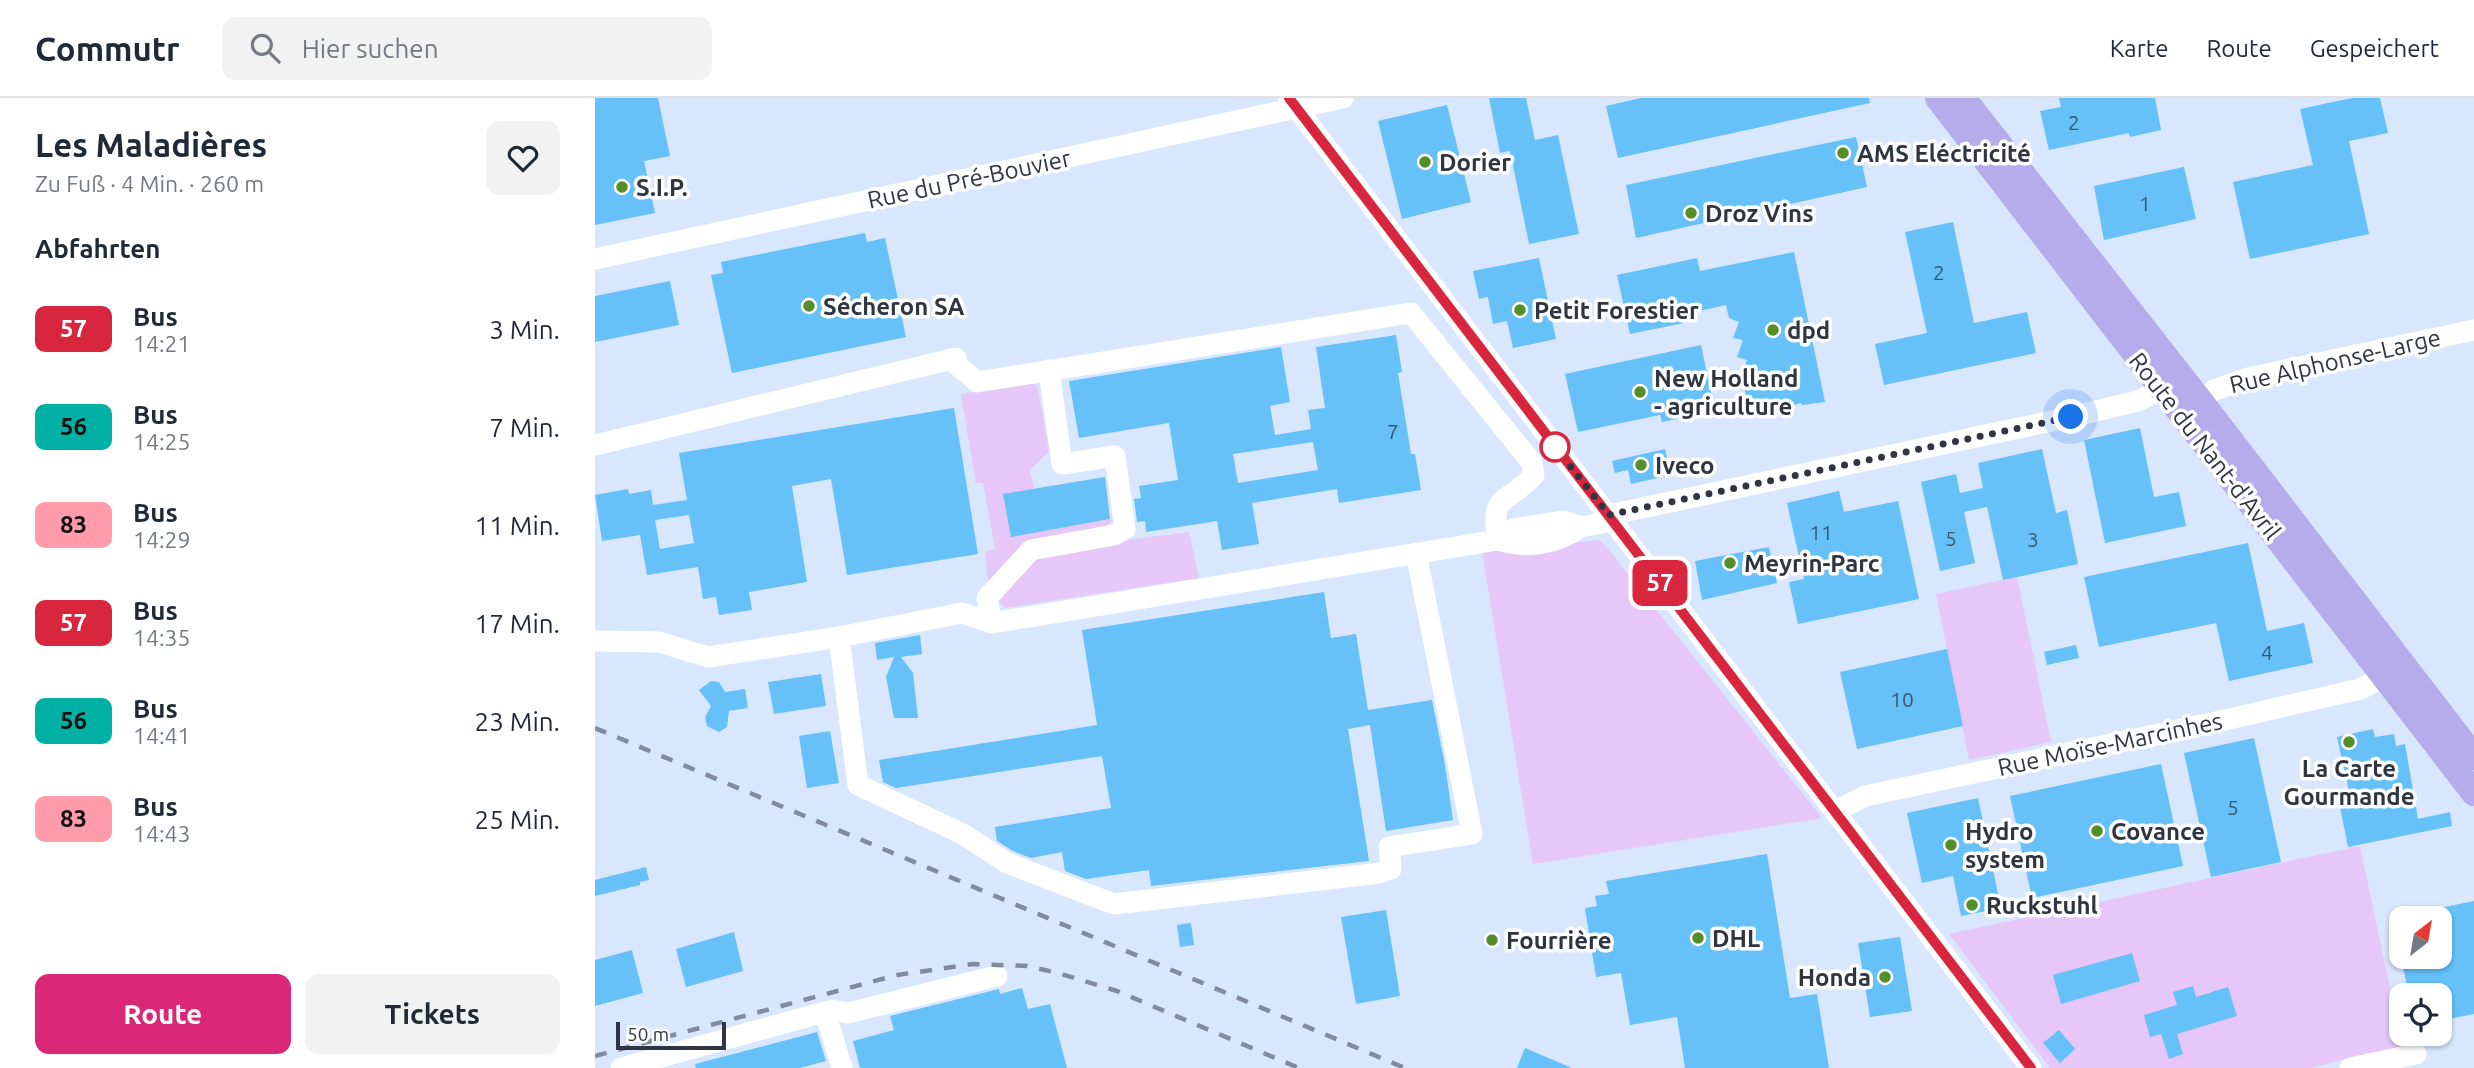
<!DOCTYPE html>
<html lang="de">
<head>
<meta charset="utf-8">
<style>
  body { margin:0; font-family:Ubuntu,sans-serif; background:#f2f2f3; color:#1f2937; height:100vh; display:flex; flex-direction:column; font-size:26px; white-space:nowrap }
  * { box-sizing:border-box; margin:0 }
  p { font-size:23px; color:#747a83 }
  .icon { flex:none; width:38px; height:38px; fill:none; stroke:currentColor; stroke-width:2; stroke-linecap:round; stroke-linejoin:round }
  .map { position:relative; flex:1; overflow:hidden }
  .details { display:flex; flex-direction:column; background:#fff; width:595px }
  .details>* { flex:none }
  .badge { padding:0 14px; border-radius:10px; font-size:24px; line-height:46px }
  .needle { width:46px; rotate:31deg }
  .controls { position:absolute; left:1794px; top:808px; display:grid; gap:14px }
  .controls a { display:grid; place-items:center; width:63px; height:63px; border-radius:14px; background:#fff; box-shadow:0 2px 5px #0004; font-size:35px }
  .scale { position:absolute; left:21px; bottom:18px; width:110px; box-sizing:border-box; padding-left:7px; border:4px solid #2f3541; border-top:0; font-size:19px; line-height:24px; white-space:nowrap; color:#2f3541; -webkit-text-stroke:5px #fff; paint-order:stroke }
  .you { position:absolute; width:35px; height:35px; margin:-18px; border:5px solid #fff; border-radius:50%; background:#1a73e8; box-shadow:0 0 0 10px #1a73e833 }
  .map>.badge { position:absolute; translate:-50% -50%; box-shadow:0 0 0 4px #fff }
  h2 { padding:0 35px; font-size:26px; line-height:63px }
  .round { display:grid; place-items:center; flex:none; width:74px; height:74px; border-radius:14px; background:#f2f2f3 }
  .summary { display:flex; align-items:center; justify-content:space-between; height:119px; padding:0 35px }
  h1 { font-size:33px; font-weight:700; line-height:52px }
  .cta { display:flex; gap:14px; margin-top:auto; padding:14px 35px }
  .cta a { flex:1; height:80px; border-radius:14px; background:#db2777; color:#fff; font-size:28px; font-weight:700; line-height:80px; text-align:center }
  .cta a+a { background:#f2f2f3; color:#1f2937 }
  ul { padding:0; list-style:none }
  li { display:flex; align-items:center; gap:21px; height:98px; padding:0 35px }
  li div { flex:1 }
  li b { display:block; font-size:26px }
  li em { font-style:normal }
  li .badge { min-width:77px; font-weight:700; text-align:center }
  header { display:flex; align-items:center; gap:42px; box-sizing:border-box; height:98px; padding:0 35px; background:#fff; border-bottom:2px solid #e0e1e3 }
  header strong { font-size:33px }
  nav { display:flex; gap:38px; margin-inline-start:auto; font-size:24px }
  .search { width:490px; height:63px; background:#f2f2f3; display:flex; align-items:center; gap:18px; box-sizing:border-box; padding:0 24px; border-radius:14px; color:#747a83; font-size:26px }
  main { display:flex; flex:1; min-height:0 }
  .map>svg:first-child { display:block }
</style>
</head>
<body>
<header>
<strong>Commutr</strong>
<div class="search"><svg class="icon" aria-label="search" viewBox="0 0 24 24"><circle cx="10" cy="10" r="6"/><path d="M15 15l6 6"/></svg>Hier suchen</div>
<nav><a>Karte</a><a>Route</a><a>Gespeichert</a></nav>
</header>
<main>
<section class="details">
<div class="summary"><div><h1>Les Maladières</h1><p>Zu Fuß · 4 Min. · 260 m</p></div><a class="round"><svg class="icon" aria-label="heart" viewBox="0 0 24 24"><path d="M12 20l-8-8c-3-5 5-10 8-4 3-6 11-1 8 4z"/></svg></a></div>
<h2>Abfahrten</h2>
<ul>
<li><span class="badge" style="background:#d7263d;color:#fff">57</span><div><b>Bus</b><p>14:21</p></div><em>3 Min.</em></li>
<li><span class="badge" style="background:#00b0a4;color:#111">56</span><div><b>Bus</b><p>14:25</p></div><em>7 Min.</em></li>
<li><span class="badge" style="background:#ff9baa;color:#111">83</span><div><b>Bus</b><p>14:29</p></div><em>11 Min.</em></li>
<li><span class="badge" style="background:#d7263d;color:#fff">57</span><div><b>Bus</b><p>14:35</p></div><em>17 Min.</em></li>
<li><span class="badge" style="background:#00b0a4;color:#111">56</span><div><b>Bus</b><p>14:41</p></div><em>23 Min.</em></li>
<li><span class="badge" style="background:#ff9baa;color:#111">83</span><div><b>Bus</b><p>14:43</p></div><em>25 Min.</em></li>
</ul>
<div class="cta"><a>Route</a><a>Tickets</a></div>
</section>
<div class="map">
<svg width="1879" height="970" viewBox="0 0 1879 970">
  <rect width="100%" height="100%" fill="#d8e6fe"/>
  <g fill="#e7c6f9">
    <path d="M432 285 442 287 454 353 435 372 439 391 409 397 416 438 518 421 507 434 432 446 393 483 390 454 400 451 388 385H381L366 296Z"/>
    <path d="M594 434 604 480 410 510 399 499 441 454Z"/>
    <path d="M1005 442 1013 451 1227 720 938 766 887 454Z"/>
    <path d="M1422 479 1456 644 1374 662 1341 496Z"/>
    <path d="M1765 748 1807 948 1715 970H1455L1354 836Z"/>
  </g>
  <g fill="#65c1f7" fill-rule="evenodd">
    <path d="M0 0H63L75 58 49 63 60 115 0 127Z"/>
    <path d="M894 0H931L940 42 963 37 984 136 934 146 915 53 905 55Z"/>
    <path d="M1046 0H1274L1275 5 1023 60 1011 8Z"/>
    <path d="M1464 0H1560L1566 32 1535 39 1534 35 1454 52 1445 13 1466 9Z"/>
    <path d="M1757 0H1785L1793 35 1754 43 1774 136 1655 161 1638 84 1718 67 1705 11Z"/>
    <path d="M852 7 876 104 807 121 783 23Z"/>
    <path d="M1261 39 1272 89 1041 140 1031 87Z"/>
    <path d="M1589 69 1601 121 1509 142 1499 88Z"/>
    <path d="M1358 124 1379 225 1432 214 1441 255 1289 287 1280 246 1332 235 1310 134Z"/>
    <path d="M270 135 272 144 290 140 311 239 137 275 116 177 128 175 126 164Z"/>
    <path d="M1199 154 1230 304 1207 307 1206 305 1157 320 1146 278 1152 262 1142 259 1148 242 1138 240 1144 224 1134 220 1131 207 1087 217 1089 225 1035 236 1022 177 1102 160 1105 173Z"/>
    <path d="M944 160 961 241 918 250 912 223 898 226 893 199 884 201 878 173Z"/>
    <path d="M75 183 84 227 0 244V198Z"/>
    <path d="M801 237 807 274 803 275 816 356H820L826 392 744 405 742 391 657 405 664 446 627 452 622 423 551 434 550 423 542 424 539 401 546 400 544 388 583 382 574 325 484 340 474 283 686 249 695 304 675 308 680 337 716 331 713 312 730 310 721 249ZM718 344 723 372 643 385 638 356Z"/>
    <path d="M1106 247 1120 313 1067 324 1065 317 983 334 970 276Z"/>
    <path d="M359 310 383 456 252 477 236 381 197 388 212 484 154 494 157 512 124 517 121 499 108 501 103 469 52 477 45 437 7 443 0 397 33 391 34 396 56 392 58 407 92 402 84 355ZM94 417 99 445 65 451 60 422Z"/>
    <path d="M1545 330 1559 399 1584 394 1591 428 1510 445 1489 342Z"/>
    <path d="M1070 351 1076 377 1036 386 1033 372 1020 375 1017 363Z"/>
    <path d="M1447 351 1461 415 1472 412 1483 466 1408 482 1392 409 1369 414 1380 465 1345 473 1326 384 1361 376 1365 395 1388 390 1383 365Z"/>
    <path d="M510 379 515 421 416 439 408 396Z"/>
    <path d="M1244 393 1249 414 1303 403 1324 501 1203 526 1194 484 1209 481 1192 405Z"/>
    <path d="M1653 445 1672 533 1709 525 1718 565 1634 583 1621 525 1504 549 1489 479Z"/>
    <path d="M1174 449 1182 485 1107 502 1100 463Z"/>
    <path d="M729 494 736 540 761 536 773 612 837 602 850 667 858 722 791 733 775 627 753 631 774 763 556 788 554 772 491 781 470 773 467 754 436 760 418 753 402 743 400 729 516 710 507 658 301 690 288 684 284 662 502 627 487 532Z"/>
    <path d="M325 537 327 556 306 559 318 575 323 620H299L291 579 299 559 282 562 280 545Z"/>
    <path d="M1481 547 1484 560 1452 567 1449 554Z"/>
    <path d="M1352 551 1368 628 1262 651 1245 574Z"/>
    <path d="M226 576 231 608 179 616 173 584Z"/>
    <path d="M116 583 124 584 130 594 150 591 153 610 134 613 132 629 124 634 112 628 110 619 116 608 104 592Z"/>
    <path d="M1778 631 1780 639 1799 636 1801 648 1810 646 1823 721 1855 714 1857 728 1753 749 1744 704 1756 702 1742 639Z"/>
    <path d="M235 633 244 685 212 690 204 638Z"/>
    <path d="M1659 640 1686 764 1616 779 1589 655Z"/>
    <path d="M1566 666 1588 768 1437 800 1415 698Z"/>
    <path d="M1383 700 1406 810 1366 818 1358 778 1327 785 1312 715Z"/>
    <path d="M1172 756 1195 900 1222 896 1234 970H1090L1082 919 1035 927 1026 875 1001 879 990 810 1002 808 1000 798 1014 796 1011 783Z"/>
    <path d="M51 769 54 782 45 784V787L0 798V782Z"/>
    <path d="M1879 803V916L1844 923V898H1814L1806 859H1844V821H1822L1821 815Z"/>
    <path d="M791 812 805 898 761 906 746 819Z"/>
    <path d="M596 825 599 847 585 849 582 827Z"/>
    <path d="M139 834 148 873 91 889 81 851Z"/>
    <path d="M1305 839 1317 913 1275 919 1263 845Z"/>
    <path d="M37 852 48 895 0 908V862Z"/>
    <path d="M1537 855 1545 883 1466 906 1458 877Z"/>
    <path d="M1598 888 1601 899 1633 889 1642 918 1582 936 1588 956 1574 961 1566 936 1555 939 1549 917 1582 907 1578 894Z"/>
    <path d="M427 890 433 911 455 906 472 970H265L258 943 299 932 295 918 404 891 405 896Z"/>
    <path d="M1464 932 1480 951 1465 965 1448 945Z"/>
    <path d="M222 934 231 963 205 970H101L100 966Z"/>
    <path d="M930 950 977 970H922Z"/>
  </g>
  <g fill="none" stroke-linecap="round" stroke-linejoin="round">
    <g stroke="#fff" stroke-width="21">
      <path d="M694 0 1436 970"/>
      <path d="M0 161 748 0"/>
      <path d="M355 261 382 284 816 215 937 365 939 377C913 407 894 393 903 442"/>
      <path d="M1606 304 1619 292 1653 280 1879 232"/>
      <path d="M0 347 361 260"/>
      <path d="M1014 417 1476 319 1543 303 1566 291"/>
      <path d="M903 442C930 451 962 447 985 429"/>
      <path d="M397 525 392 500 436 452 519 437 530 431 520 358 467 366 454 272"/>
      <path d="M244 539 263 687 368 736 412 765 519 806 785 775 796 771 794 749 877 736 821 455"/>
      <path d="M0 543 64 544 113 559 244 539 367 515 397 525 903 442 918 431 968 423 985 429 1018 423"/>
      <path d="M1241 713 1270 698 1630 622 1765 591 1789 579"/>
      <path d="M230 914 247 970"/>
      <path d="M26 970 237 912 253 915 402 878"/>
      <path d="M1755 970 1821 956"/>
    </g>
    <g stroke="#b6acec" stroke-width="26">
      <path d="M1343 0 1879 695"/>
      <path d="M1368 0 1606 304 1879 659"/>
    </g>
    <g stroke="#818b9d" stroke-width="4.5" stroke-dasharray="12 12" stroke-linecap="butt">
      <path d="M0 630 810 970"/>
      <path d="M0 958 302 877 378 866 432 868 463 875 522 893 704 970"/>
    </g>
  </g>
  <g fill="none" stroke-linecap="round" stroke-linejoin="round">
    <defs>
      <path id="line" d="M694 0 1436 970"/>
    </defs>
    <use href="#line" stroke="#fff" stroke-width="16"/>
    <use href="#line" stroke="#d7263d" stroke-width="10"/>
    <path stroke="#2f3541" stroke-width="7" stroke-dasharray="0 12.6" d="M960 349 1014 417 1476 319"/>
  </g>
  <g fill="#558d28" stroke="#fff" stroke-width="2.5">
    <circle cx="1248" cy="55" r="7"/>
    <circle cx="830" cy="64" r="7"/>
    <circle cx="27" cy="89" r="7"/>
    <circle cx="1096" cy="115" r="7"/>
    <circle cx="214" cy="208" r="7"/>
    <circle cx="925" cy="212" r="7"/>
    <circle cx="1178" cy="232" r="7"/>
    <circle cx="1045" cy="294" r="7"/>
    <circle cx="1046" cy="367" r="7"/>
    <circle cx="1135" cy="465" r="7"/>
    <circle cx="1754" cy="644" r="7"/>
    <circle cx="1502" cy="733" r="7"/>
    <circle cx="1356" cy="747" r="7"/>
    <circle cx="1377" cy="807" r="7"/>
    <circle cx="1103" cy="840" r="7"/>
    <circle cx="897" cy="842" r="7"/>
    <circle cx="1290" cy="879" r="7"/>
  </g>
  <circle fill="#fff" stroke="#d7263d" stroke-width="3.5" cx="960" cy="349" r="14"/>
  <g text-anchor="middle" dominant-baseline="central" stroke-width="7" stroke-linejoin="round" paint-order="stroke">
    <g font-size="21" fill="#3c586e">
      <text x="1479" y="24">2</text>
      <text x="1550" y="105">1</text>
      <text x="1344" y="174">2</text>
      <text x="798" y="333">7</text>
      <text x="1226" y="434">11</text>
      <text x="1356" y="440">5</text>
      <text x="1438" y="441">3</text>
      <text x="1672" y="554">4</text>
      <text x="1307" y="601">10</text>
      <text x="1638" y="709">5</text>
    </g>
    <g font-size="24" font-weight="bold" fill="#2f3541" stroke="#fff" text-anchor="start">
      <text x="1262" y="55">AMS Eléctricité</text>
      <text x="844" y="64">Dorier</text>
      <text x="41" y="89">S.I.P.</text>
      <text x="1110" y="115">Droz Vins</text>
      <text x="228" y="208">Sécheron SA</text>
      <text x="939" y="212">Petit Forestier</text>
      <text x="1192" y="232">dpd</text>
      <text x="1059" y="280">New Holland<tspan x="1059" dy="28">- agriculture</tspan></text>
      <text x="1060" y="367">Iveco</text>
      <text x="1149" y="465">Meyrin-Parc</text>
      <text x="1754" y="670" text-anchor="middle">La Carte<tspan x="1754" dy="28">Gourmande</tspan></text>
      <text x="1370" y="733">Hydro<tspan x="1370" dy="28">system</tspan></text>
      <text x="1516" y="733">Covance</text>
      <text x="1391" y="807">Ruckstuhl</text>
      <text x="1117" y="840">DHL</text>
      <text x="911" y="842">Fourrière</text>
      <text x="1276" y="879" text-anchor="end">Honda</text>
    </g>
    <g font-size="24" fill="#2f3541" stroke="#fff">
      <text transform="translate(374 81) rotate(-12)">Rue du Pré-Bouvier</text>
      <text transform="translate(1740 263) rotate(-13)">Rue Alphonse-Large</text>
      <text transform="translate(1610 348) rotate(52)">Route du Nant-d'Avril</text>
      <text transform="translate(1515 646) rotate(-12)">Rue Moïse-Marcinhes</text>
    </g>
  </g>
</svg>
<div class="controls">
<a><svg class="needle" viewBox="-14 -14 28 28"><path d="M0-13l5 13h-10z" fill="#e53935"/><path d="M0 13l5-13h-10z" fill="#747a83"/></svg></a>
<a><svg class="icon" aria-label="locate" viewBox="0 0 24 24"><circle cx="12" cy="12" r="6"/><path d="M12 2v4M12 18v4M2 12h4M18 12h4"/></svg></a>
</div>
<div class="scale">50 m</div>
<div class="you" style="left:1476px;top:319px"></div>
<b class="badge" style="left:1065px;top:485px;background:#d7263d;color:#fff">57</b>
</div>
</main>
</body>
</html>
